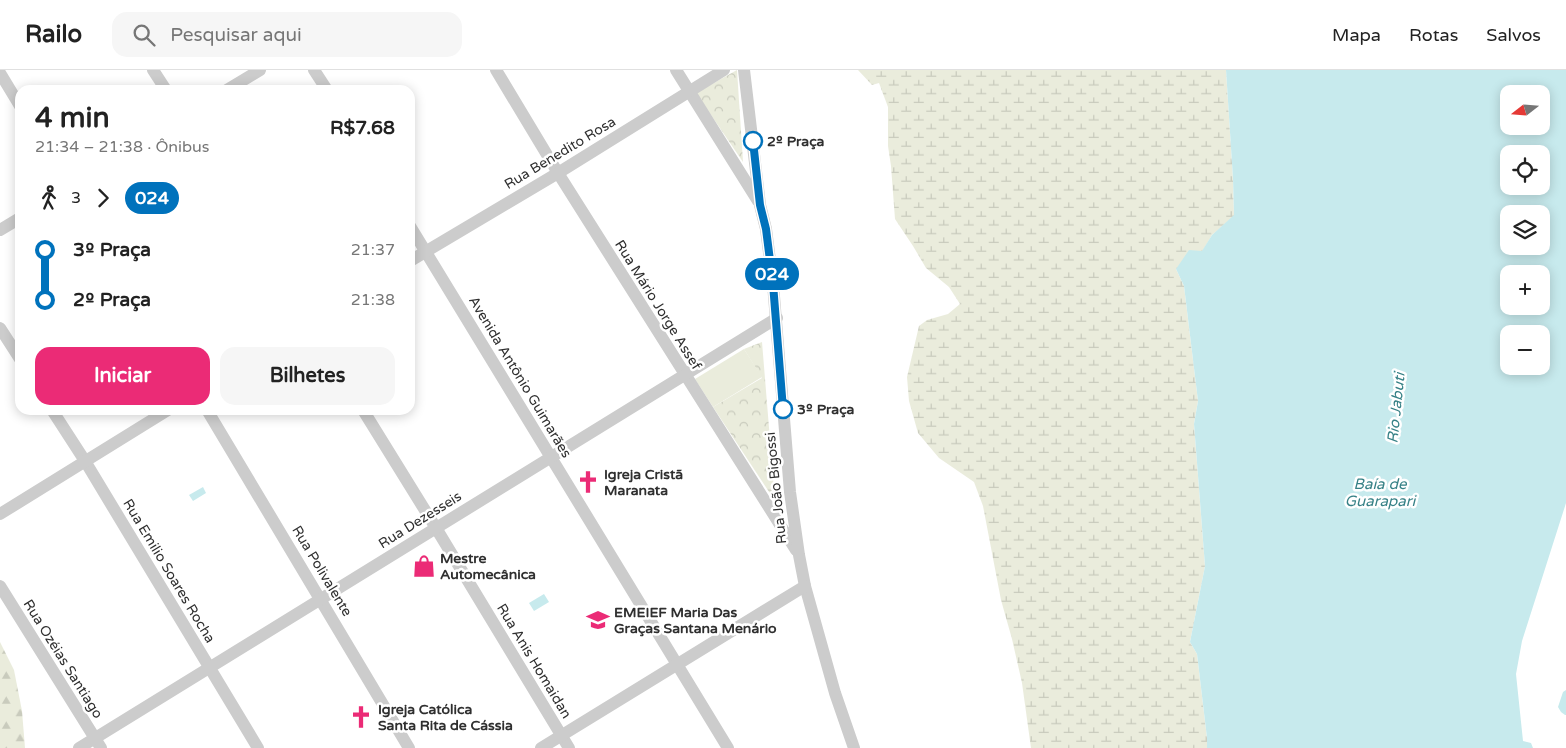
<!DOCTYPE html>
<html lang="pt">
<head>
<meta charset="utf-8">
<style>
  body { margin:0; font-family:"Varela Round",sans-serif; background:#f6f6f6; color:#222; height:100vh; display:flex; flex-direction:column; font-size:19px; white-space:nowrap }
  * { box-sizing:border-box; margin:0 }
  p { font-size:16px; color:#767676 }
  .icon { flex:none; width:28px; height:28px; fill:none; stroke:currentColor; stroke-width:2; stroke-linecap:round; stroke-linejoin:round }
  .map { position:relative; flex:1; overflow:hidden }
  .panel { position:absolute; left:15px; top:15px; width:400px; height:330px; display:flex; flex-direction:column; background:#fff; border-radius:15px; box-shadow:0 2px 12px #0003 }
  .panel>* { flex:none }
  .badge { padding:0 10px; border-radius:16px; font-size:18px; line-height:32px }
  .needle { width:32px; rotate:253deg }
  .tools { position:absolute; left:1500px; top:15px; display:grid; gap:10px }
  .tools a { display:grid; place-items:center; width:50px; height:50px; border-radius:10px; background:#fff; box-shadow:0 2px 12px #0003; font-size:25px }
  .map>.badge { position:absolute; translate:-50% -50%; box-shadow:0 0 0 2px #fff }
  .legs { display:flex; align-items:center; gap:8px; height:55px; padding:0 20px; font-size:16px }
  .legs p { margin-inline-start:auto }
  .headline { display:flex; align-items:center; justify-content:space-between; height:85px; padding:0 20px }
  h1 { font-size:28px; font-weight:700; line-height:38px }
  .button { display:flex; gap:10px; margin-top:auto; padding:10px 20px }
  .button a { flex:1; height:58px; border-radius:15px; background:#eb2b76; color:#fff; font-size:20px; font-weight:700; line-height:58px; text-align:center }
  .button a+a { background:#f6f6f6; color:#222 }
  ul { padding:0 20px; list-style:none }
  li { display:flex; align-items:center; gap:18px; height:50px; font-size:19px }
  li i { display:grid; place-items:center; width:8px; height:100%; margin:0 6px; background:currentColor }
  li i::after { content:''; width:12px; height:12px; margin:-6px; border:4px solid; border-radius:50%; background:#fff }
  li p { margin-inline-start:auto }
  li:first-child i { background:linear-gradient(#0000 50%,currentColor 0) }
  li:last-child i { background:linear-gradient(currentColor 50%,#0000 0) }
  header { display:flex; align-items:center; gap:30px; box-sizing:border-box; height:70px; padding:0 25px; background:#fff; border-bottom:1px solid #e0e0e0 }
  header strong { font-size:24px }
  nav { display:flex; gap:28px; margin-inline-start:auto; font-size:18px }
  .search { width:350px; height:45px; background:#f6f6f6; display:flex; align-items:center; gap:12px; box-sizing:border-box; padding:0 18px; border-radius:15px; color:#767676; font-size:19px }
  .map>svg:first-child { display:block }
</style>
</head>
<body>
<header>
<strong>Railo</strong>
<div class="search"><svg class="icon" aria-label="search" viewBox="0 0 24 24"><circle cx="10" cy="10" r="6"/><path d="M15 15l6 6"/></svg>Pesquisar aqui</div>
<nav><a>Mapa</a><a>Rotas</a><a>Salvos</a></nav>
</header>
<div class="map">
<svg width="1566" height="678" viewBox="0 0 1566 678">
  <defs>
    <pattern id="forest-firs" width="22" height="20" patternUnits="userSpaceOnUse" patternTransform="scale(1.25)"><rect width="22" height="20" fill="#eaecdc"/><path d="M5 1l3.5 6h-7zM16 11l3.5 6h-7z" fill="#c9cbbd"/></pattern>
    <pattern id="wetland-marsh" width="20" height="14" patternUnits="userSpaceOnUse" patternTransform="scale(1.25)"><rect width="20" height="14" fill="#eaecdc"/><path d="M1 5h8M5 5V1M11 12h8M15 12V8" fill="none" stroke="#c9cbbd"/></pattern>
    <pattern id="park-crowns" width="20" height="18" patternUnits="userSpaceOnUse" patternTransform="scale(1.25)"><rect width="20" height="18" fill="#eaecdc"/><path d="M2 6a3 3 0 1 1 6 0M12 15a3 3 0 1 1 6 0" fill="none" stroke="#c9cbbd"/></pattern>
  </defs>
  <rect width="100%" height="100%" fill="#fff"/>
  <path fill="url(#forest-firs)" d="M0 572 14 600 22 641 25 678H0Z"/>
  <path fill="url(#wetland-marsh)" d="M858 0H1226L1233 109 1234 146 1212 165 1202 182 1176 199 1184 216 1198 331 1194 354 1205 496 1190 572 1197 584 1207 668V678H1031L1022 613 1012 569 1001 530 983 436 974 412 939 388 918 363 909 331 907 307 919 256 927 250 948 244 960 234 949 217 926 198 913 176 895 149 891 96 888 76V37L879 13 872 15Z"/>
  <g fill="url(#park-crowns)">
    <path d="M737 0 743 92 696 23Z"/>
    <path d="M762 272 775 431 713 337 762 308 744 279Z"/>
  </g>
  <path fill="#eaecdc" d="M744 279 762 307 713 337 695 309Z"/>
  <g fill="#c7eaed" fill-rule="evenodd">
    <path d="M1226 0H1566V433L1522 571 1516 604 1523 671 1531 673 1533 678H1207V668L1197 584 1190 572 1205 496 1194 354 1198 331 1184 216 1176 199 1189 180 1202 181 1212 165 1234 145 1233 109ZM1509 24H1541V56H1509ZM1509 84H1541V116H1509ZM1509 144H1541V176H1509ZM1509 204H1541V236H1509ZM1509 264H1541V296H1509Z"/>
    <path d="M203 417 206 423 193 431 189 425Z"/>
    <path d="M544 524 549 532 534 541 529 533Z"/>
    <path d="M1566 620V645H1565L1561 642 1558 637 1563 622Z"/>
  </g>
  <g fill="none" stroke-linecap="round" stroke-linejoin="round">
    <g stroke="#ccc" stroke-width="12">
      <path d="M153 0 166 20"/>
      <path d="M314 0 327 20"/>
      <path d="M496 0 558 103 796 480"/>
      <path d="M676 0 758 131"/>
      <path d="M744 0 760 135 766 159 773 214 790 422 799 485 805 516 835 623 854 678"/>
      <path d="M0 3 20 36"/>
      <path d="M227 20 260 0"/>
      <path d="M410 156 728 678"/>
      <path d="M0 160 20 148"/>
      <path d="M410 191 558 103 724 0"/>
      <path d="M0 258 20 289"/>
      <path d="M52 340 85 391 258 678"/>
      <path d="M207 340 409 678"/>
      <path d="M363 340 436 458 569 678"/>
      <path d="M0 444 168 340"/>
      <path d="M0 516 101 678"/>
      <path d="M79 678 777 248"/>
      <path d="M541 678 805 516"/>
    </g>
  </g>
  <g fill="none" stroke-linecap="round" stroke-linejoin="round">
    <defs>
      <path id="line-1" d="M753 71 760 135 766 159 773 214 783 339"/>
    </defs>
    <use href="#line-1" stroke="#fff" stroke-width="11"/>
    <use href="#line-1" stroke="#0072bc" stroke-width="8"/>
  </g>
  <defs>
    <symbol id="church-bare" viewBox="-9 -9 18 18"><path d="M-1.2-6h2.4v3.5h3.3v2.4h-3.3V6h-2.4V-.1h-3.3v-2.4h3.3Z" fill="#eb2b76" stroke="#fff" stroke-width="2.5" paint-order="stroke"/></symbol>
    <symbol id="shop-bare" viewBox="-9 -9 18 18"><path d="M-5-2.5h2.3a2.7 3.5 0 0 1 5.4 0H5L5.5 6h-11ZM-1.5-2.5h3a1.5 2.3 0 0 0-3 0Z" fill="#eb2b76" stroke="#fff" stroke-width="2.5" paint-order="stroke"/></symbol>
    <symbol id="school-bare" viewBox="-9 -9 18 18"><path d="M0-5L7-2L0 1L-7-2ZM-4 1L0 2.5L4 1V4Q0 6-4 4Z" fill="#eb2b76" stroke="#fff" stroke-width="2.5" paint-order="stroke"/></symbol>
  </defs>
  <g fill-rule="evenodd">
    <use href="#church-bare" x="572" y="396" width="32" height="32"/>
    <use href="#shop-bare" x="408" y="480" width="32" height="32"/>
    <use href="#school-bare" x="582" y="534" width="32" height="32"/>
    <use href="#church-bare" x="345" y="631" width="32" height="32"/>
  </g>
  <g fill="#fff" stroke="#0072bc" stroke-width="2.5">
    <circle cx="753" cy="71" r="9"/>
    <circle cx="783" cy="339" r="9"/>
  </g>
  <g text-anchor="middle" dominant-baseline="central" stroke-width="5" stroke-linejoin="round" paint-order="stroke">
    <g font-size="14" font-weight="bold" fill="#2f2f2f" stroke="#fff" text-anchor="start">
      <text x="767" y="71">2º Praça</text>
      <text x="797" y="339">3º Praça</text>
    </g>
    <g font-size="14" fill="#2f2f2f" stroke="#fff">
      <text transform="translate(560 83) rotate(-31)">Rua Benedito Rosa</text>
      <text transform="translate(658 235) rotate(58)">Rua Mário Jorge Assef</text>
      <text transform="translate(520 307) rotate(59)">Avenida Antônio Guimarães</text>
      <text transform="translate(776 418) rotate(-96)">Rua João Bigossi</text>
      <text transform="translate(420 450) rotate(-32)">Rua Dezesseis</text>
      <text transform="translate(169 501) rotate(59)">Rua Emilio Soares Rocha</text>
      <text transform="translate(322 501) rotate(59)">Rua Polivalente</text>
      <text transform="translate(63 589) rotate(58)">Rua Ozéias Santiago</text>
      <text transform="translate(534 591) rotate(59)">Rua Anis Homaidan</text>
    </g>
    <g font-size="14" font-weight="bold" fill="#2f2f2f" stroke="#fff" text-anchor="start">
      <text x="604" y="404">Igreja Cristã<tspan x="604" dy="16">Maranata</tspan></text>
      <text x="440" y="488">Mestre<tspan x="440" dy="16">Automecânica</tspan></text>
      <text x="614" y="542">EMEIEF Maria Das<tspan x="614" dy="16">Graças Santana Menário</tspan></text>
      <text x="378" y="639">Igreja Católica<tspan x="378" dy="16">Santa Rita de Cássia</tspan></text>
    </g>
    <g font-size="15" font-style="italic" fill="#368186" stroke="#fff">
      <text transform="translate(1396 338) rotate(-84)">Rio Jabuti</text>
      <text x="1380" y="414">Baía de<tspan x="1380" dy="17">Guarapari</tspan></text>
    </g>
  </g>
</svg>
<div class="tools">
<a><svg class="needle" viewBox="-14 -14 28 28"><path d="M0-13l5 13h-10z" fill="#e53935"/><path d="M0 13l5-13h-10z" fill="#767676"/></svg></a>
<a><svg class="icon" aria-label="locate" viewBox="0 0 24 24"><circle cx="12" cy="12" r="6"/><path d="M12 2v4M12 18v4M2 12h4M18 12h4"/></svg></a>
<a><svg class="icon" aria-label="layers" viewBox="0 0 24 24"><path d="M12 4l9 5-9 5-9-5zM3 14l9 5 9-5"/></svg></a>
<a>+</a>
<a>−</a>
</div>
<b class="badge" style="left:772px;top:204px;background:#0072bc;color:#fff">024</b>
<section class="panel">
<div class="headline"><div><h1>4 min</h1><p>21:34 – 21:38 · Ônibus</p></div><b>R$7.68</b></div>
<div class="legs"><svg class="icon" aria-label="walk" viewBox="0 0 24 24"><circle cx="13" cy="4" r="2"/><path d="M13 8l-2 6 4 7M11 14l-3 7M7 12l3-4h3l4 4"/></svg>3<svg class="icon" aria-label="forward" viewBox="0 0 24 24"><path d="M9 5l7 7-7 7"/></svg><b class="badge" style="background:#0072bc;color:#fff">024</b></div>
<ul>
<li><i style="color:#0072bc"></i><b>3º Praça</b><p>21:37</p></li>
<li><i style="color:#0072bc"></i><b>2º Praça</b><p>21:38</p></li>
</ul>
<div class="button"><a>Iniciar</a><a>Bilhetes</a></div>
</section>
</div>
</body>
</html>
